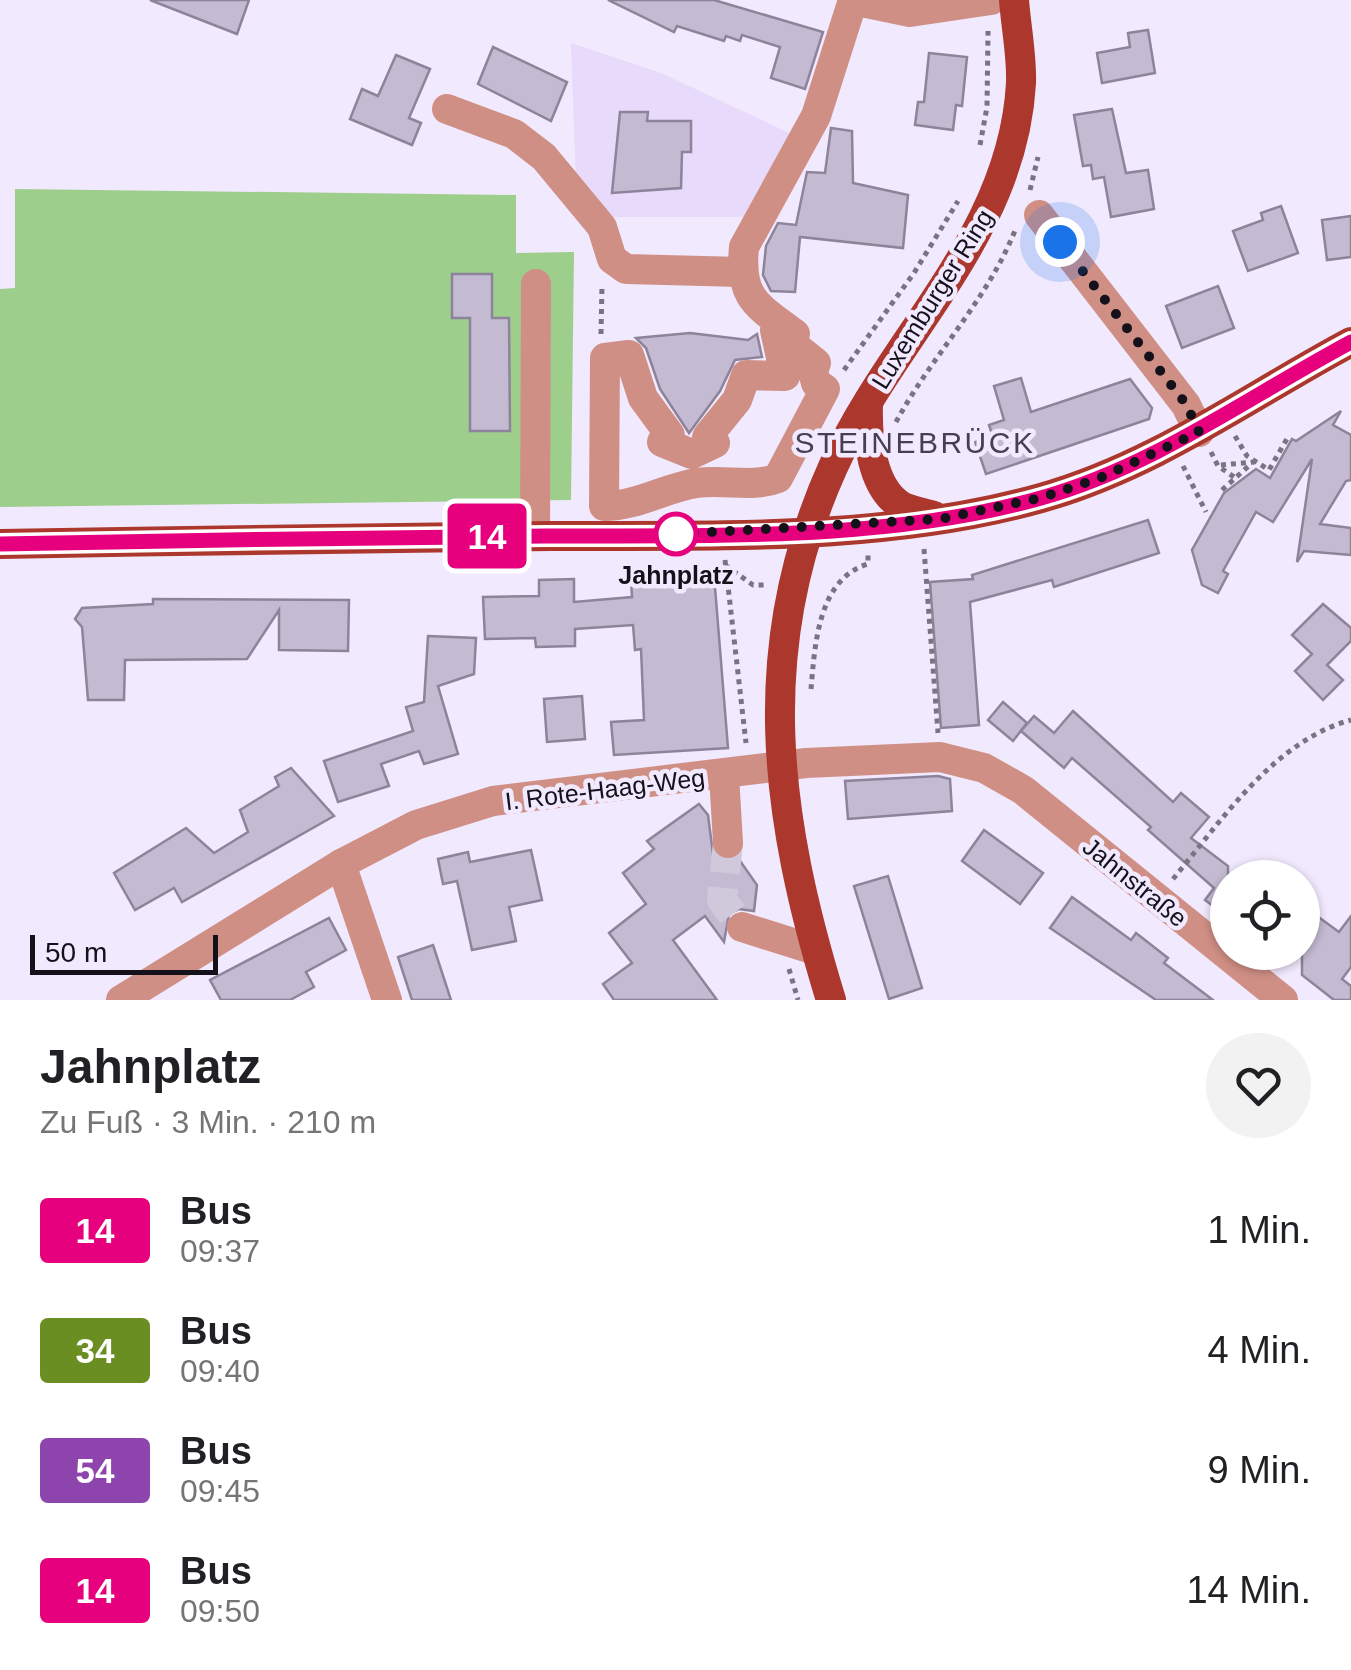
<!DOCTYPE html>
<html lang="de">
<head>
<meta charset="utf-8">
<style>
  body { margin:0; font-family:Arial,sans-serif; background:#f2f2f2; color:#202124; height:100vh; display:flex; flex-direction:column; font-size:38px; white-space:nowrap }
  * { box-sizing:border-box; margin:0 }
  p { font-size:32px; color:#757577 }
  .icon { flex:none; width:55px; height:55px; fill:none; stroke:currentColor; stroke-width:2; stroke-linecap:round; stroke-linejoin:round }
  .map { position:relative; height:1000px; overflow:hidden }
  .sheet { display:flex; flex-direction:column; background:#fff; flex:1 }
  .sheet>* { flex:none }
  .badge { padding:0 20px; border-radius:8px; font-size:35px; line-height:65px }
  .controls { position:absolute; left:1210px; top:860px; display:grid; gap:20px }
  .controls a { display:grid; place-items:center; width:110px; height:110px; border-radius:50%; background:#fff; box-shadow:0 2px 8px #0004; font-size:50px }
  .scale { position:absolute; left:30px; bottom:25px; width:188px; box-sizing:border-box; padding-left:10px; border:5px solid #15111a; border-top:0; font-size:28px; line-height:35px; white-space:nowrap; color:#15111a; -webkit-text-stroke:8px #f1e9fd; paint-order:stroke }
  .you { position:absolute; width:50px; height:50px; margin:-25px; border:8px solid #fff; border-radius:50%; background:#1a73e8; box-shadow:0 0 0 15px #1a73e833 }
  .map>.badge { position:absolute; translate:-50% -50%; box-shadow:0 0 0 5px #fff }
  .round { display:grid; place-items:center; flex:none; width:105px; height:105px; border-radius:52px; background:#f2f2f2 }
  .overview { display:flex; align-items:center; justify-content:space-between; height:170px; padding:0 40px }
  h1 { font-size:48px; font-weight:700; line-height:75px }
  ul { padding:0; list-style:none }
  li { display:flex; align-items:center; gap:30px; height:120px; padding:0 40px }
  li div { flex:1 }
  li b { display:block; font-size:38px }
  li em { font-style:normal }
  li .badge { min-width:110px; font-weight:700; text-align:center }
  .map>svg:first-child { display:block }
</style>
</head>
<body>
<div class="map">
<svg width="1351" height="1000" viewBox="0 0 1351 1000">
  <rect width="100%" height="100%" fill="#f1e9fd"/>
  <path fill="#e8dafa" d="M571 43 661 73 798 137 748 217H603L576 182Z"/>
  <path fill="#9ece8c" d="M15 189 516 195V253L574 252 571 500 0 507V289L15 288Z"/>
  <g fill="#c4bad2" stroke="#8d839a" stroke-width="2.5">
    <path d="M150 0H249L237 34Z"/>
    <path d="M608 0H714L823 32 805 89 771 78 780 47 742 35 740 41 726 36 724 41 677 26 674 32Z"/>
    <path d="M1148 30 1155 73 1102 83 1097 53 1130 47 1128 33Z"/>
    <path d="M493 47 567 82 551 121 478 84Z"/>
    <path d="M929 53 967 57 962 106 956 105 953 130 915 125 918 102H924Z"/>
    <path d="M396 55 430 69 409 118 421 123 412 145 350 119 362 89 378 96Z"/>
    <path d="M1112 109 1126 173 1148 170 1154 209 1111 217 1104 177 1093 179 1091 165 1083 166 1074 115Z"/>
    <path d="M620 112H648L647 121H691V152H682L681 188 612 193Z"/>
    <path d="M831 128 852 131 853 183 908 195 903 248 800 237 795 292 771 291 763 275 766 246 778 223 796 225 807 172 825 173Z"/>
    <path d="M1281 206 1298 253 1248 271 1233 231 1263 220 1261 213Z"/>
    <path d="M1351 216V257L1327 260 1322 220Z"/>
    <path d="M452 274H492V318H509L510 431H470V318H452Z"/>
    <path d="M1218 286 1234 328 1182 348 1166 306Z"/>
    <path d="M690 333 748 340 757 334 762 357 735 360 720 391 689 433 660 389 646 348 636 338Z"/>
    <path d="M1021 378 1031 412 1130 379 1152 408 1149 419 986 474 975 442 993 437 989 425 1004 420 994 386Z"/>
    <path d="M1341 411 1333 425 1351 435V480L1346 481 1320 524 1351 528V555L1304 551 1297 562 1312 459 1273 522 1256 512 1223 571 1228 574 1218 593 1202 585 1192 550 1224 493 1256 469 1270 478 1292 439 1296 441Z"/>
    <path d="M1148 520 1159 553 1054 587 1052 580 970 602 979 725 941 728 930 582 973 579 972 575Z"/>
    <path d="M714 575 728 748 614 755 611 722 644 720 641 649 635 650 633 625 575 629V646L536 647 535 638 485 639 483 597 539 596V580L574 579V602L632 597 631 581Z"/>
    <path d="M153 599 349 600 348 651 279 650V610L247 659 125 660 124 700H88L82 627 75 619 82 608 153 604Z"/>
    <path d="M1323 604 1351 628V641L1327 665 1343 680 1323 700 1295 671 1312 654 1292 635Z"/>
    <path d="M428 636 476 638 474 674 438 686 458 754 424 764 419 751 381 764 389 786 338 802 324 761 413 731 406 707 424 702Z"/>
    <path d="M582 696 585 739 547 742 544 699Z"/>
    <path d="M1003 702 1027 723 1013 741 988 720Z"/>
    <path d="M1073 711 1173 802 1181 793 1209 817 1191 838 1228 866V917L1205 900 1214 888 1148 830 1151 827 1072 758 1064 768 1021 731 1034 716 1054 733Z"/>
    <path d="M291 768 334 816 182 902 174 888 135 910 114 873 186 828 214 853 248 832 240 810 279 786 275 777Z"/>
    <path d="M938 776 950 779 952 811 848 819 845 781Z"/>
    <path d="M699 804 708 815 713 854 728 862 738 858 757 885 754 911 739 909 729 914 724 942 705 916 673 940 717 1000H614L603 984 632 963 609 933 646 904 623 873 654 849 647 841Z"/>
    <path d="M984 830 1043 873 1020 904 962 861Z"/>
    <path d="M531 850 542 900 509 907 516 941 472 950 457 881 443 884 438 859 468 852 470 862Z"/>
    <path d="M888 876 922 988 889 999 854 886Z"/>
    <path d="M1072 897 1131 940 1136 933 1168 958 1164 963 1213 1000H1156L1050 928Z"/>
    <path d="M1302 905 1339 932 1351 916V967L1342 979 1351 986V1000H1334L1302 975Z"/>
    <path d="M329 918 346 950 306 972 314 987 290 1000H221L210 980Z"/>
    <path d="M433 945 451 1000H412L398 957Z"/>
  </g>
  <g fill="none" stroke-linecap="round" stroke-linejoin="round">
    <path stroke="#d0c9db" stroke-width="30" stroke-dasharray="30 15" stroke-linecap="butt" d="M728 843 722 900 742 927"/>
    <g stroke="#7a7482" stroke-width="5" stroke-dasharray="5 5" stroke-linecap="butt">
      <path d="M980 145 987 107 988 31"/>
      <path d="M1030 190 1038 157"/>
      <path d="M601 334 602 285"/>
      <path d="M844 370 914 273 958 201"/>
      <path d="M896 422C932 355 988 300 1016 228"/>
      <path d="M1235 436 1247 456 1269 470 1288 437"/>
      <path d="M1211 452 1218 466 1237 479"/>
      <path d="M1221 465 1254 462"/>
      <path d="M1183 466 1206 512"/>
      <path d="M1222 490 1253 462"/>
      <path d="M924 549 938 733"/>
      <path d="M725 560 746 743"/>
      <path d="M725 565 753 585H765"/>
      <path d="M811 689C815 644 818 579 868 564V554"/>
      <path d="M1173 879C1222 820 1274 741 1351 720"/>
      <path d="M789 969 798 1000"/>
    </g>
    <g stroke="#d08f85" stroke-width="30">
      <path d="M852 0 910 12 991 0"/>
      <path d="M447 109 514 134 544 157 602 227 612 259 626 269 741 272"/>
      <path d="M1039 215 1186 405 1199 432"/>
      <path d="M775 330 816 363 813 372 816 383 825 389 778 478C753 488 724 479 697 483 664 488 638 506 604 506L605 358 629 355 643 398 670 435 662 442 692 454 715 443 707 437 737 400 746 375 785 376Z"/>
      <path d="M795 334C757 305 739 299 744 247L816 116 853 0"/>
      <path d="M535 536 536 284"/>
      <path d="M724 775 728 843"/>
      <path d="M341 864 387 1000"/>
      <path d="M742 927 815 950"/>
      <path d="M121 1000 341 864 416 825 493 801 806 763 940 757 984 768 1023 790 1283 1000"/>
    </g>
    <g stroke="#ab372d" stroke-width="30">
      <path d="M868 405C867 437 871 489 903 507 912 511 924 513 934 516"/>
      <path d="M0 544C184 541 368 537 552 536 713 535 885 542 1041 498 1155 466 1248 397 1351 342"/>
      <path d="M831 1000C775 818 751 648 833 467 892 336 1013 235 1021 83 1022 56 1016 27 1014 0"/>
    </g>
  </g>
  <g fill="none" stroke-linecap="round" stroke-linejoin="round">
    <defs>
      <path id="line" d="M0 544C182 541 363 537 545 536 705 535 886 542 1041 498 1155 466 1248 397 1351 342"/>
    </defs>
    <use href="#line" stroke="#fff" stroke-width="22"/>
    <use href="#line" stroke="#e6007e" stroke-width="15"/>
    <path stroke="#15111a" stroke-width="10" stroke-dasharray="0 18" d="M676 534 941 519 1040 498 1100 478 1199 432 1186 404 1060 242"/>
  </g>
  <circle fill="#fff" stroke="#e6007e" stroke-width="5" cx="676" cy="534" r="20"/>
  <g text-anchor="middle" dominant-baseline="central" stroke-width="9" stroke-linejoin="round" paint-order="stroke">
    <g font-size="25" fill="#15111a" stroke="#f1e9fd">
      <text transform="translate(932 299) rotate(-58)">Luxemburger Ring</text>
      <text transform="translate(605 789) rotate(-7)">I. Rote-Haag-Weg</text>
      <text transform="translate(1135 882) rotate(39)">Jahnstraße</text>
    </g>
    <g font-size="25" font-weight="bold" fill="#15111a" stroke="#f1e9fd">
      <text x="676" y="575">Jahnplatz</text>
    </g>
    <g font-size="30" letter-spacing="2.5" fill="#473e52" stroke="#f1e9fd">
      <text x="915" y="442">STEINEBRÜCK</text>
    </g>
  </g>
</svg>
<div class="controls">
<a><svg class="icon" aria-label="locate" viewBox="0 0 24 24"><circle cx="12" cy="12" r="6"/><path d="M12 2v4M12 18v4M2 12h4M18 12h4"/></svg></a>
</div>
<div class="scale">50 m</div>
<div class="you" style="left:1060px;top:242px"></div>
<b class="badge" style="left:487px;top:536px;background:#e6007e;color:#fff">14</b>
</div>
<section class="sheet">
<div class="overview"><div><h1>Jahnplatz</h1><p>Zu Fuß · 3 Min. · 210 m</p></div><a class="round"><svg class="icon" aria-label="heart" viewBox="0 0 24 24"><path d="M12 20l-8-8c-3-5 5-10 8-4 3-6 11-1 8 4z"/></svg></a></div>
<ul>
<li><span class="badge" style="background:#e6007e;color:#fff">14</span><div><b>Bus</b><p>09:37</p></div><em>1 Min.</em></li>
<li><span class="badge" style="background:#6b8e23;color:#fff">34</span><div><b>Bus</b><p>09:40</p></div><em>4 Min.</em></li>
<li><span class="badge" style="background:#8e44ad;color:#fff">54</span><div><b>Bus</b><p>09:45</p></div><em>9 Min.</em></li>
<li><span class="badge" style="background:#e6007e;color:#fff">14</span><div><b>Bus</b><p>09:50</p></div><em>14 Min.</em></li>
</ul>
</section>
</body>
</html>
